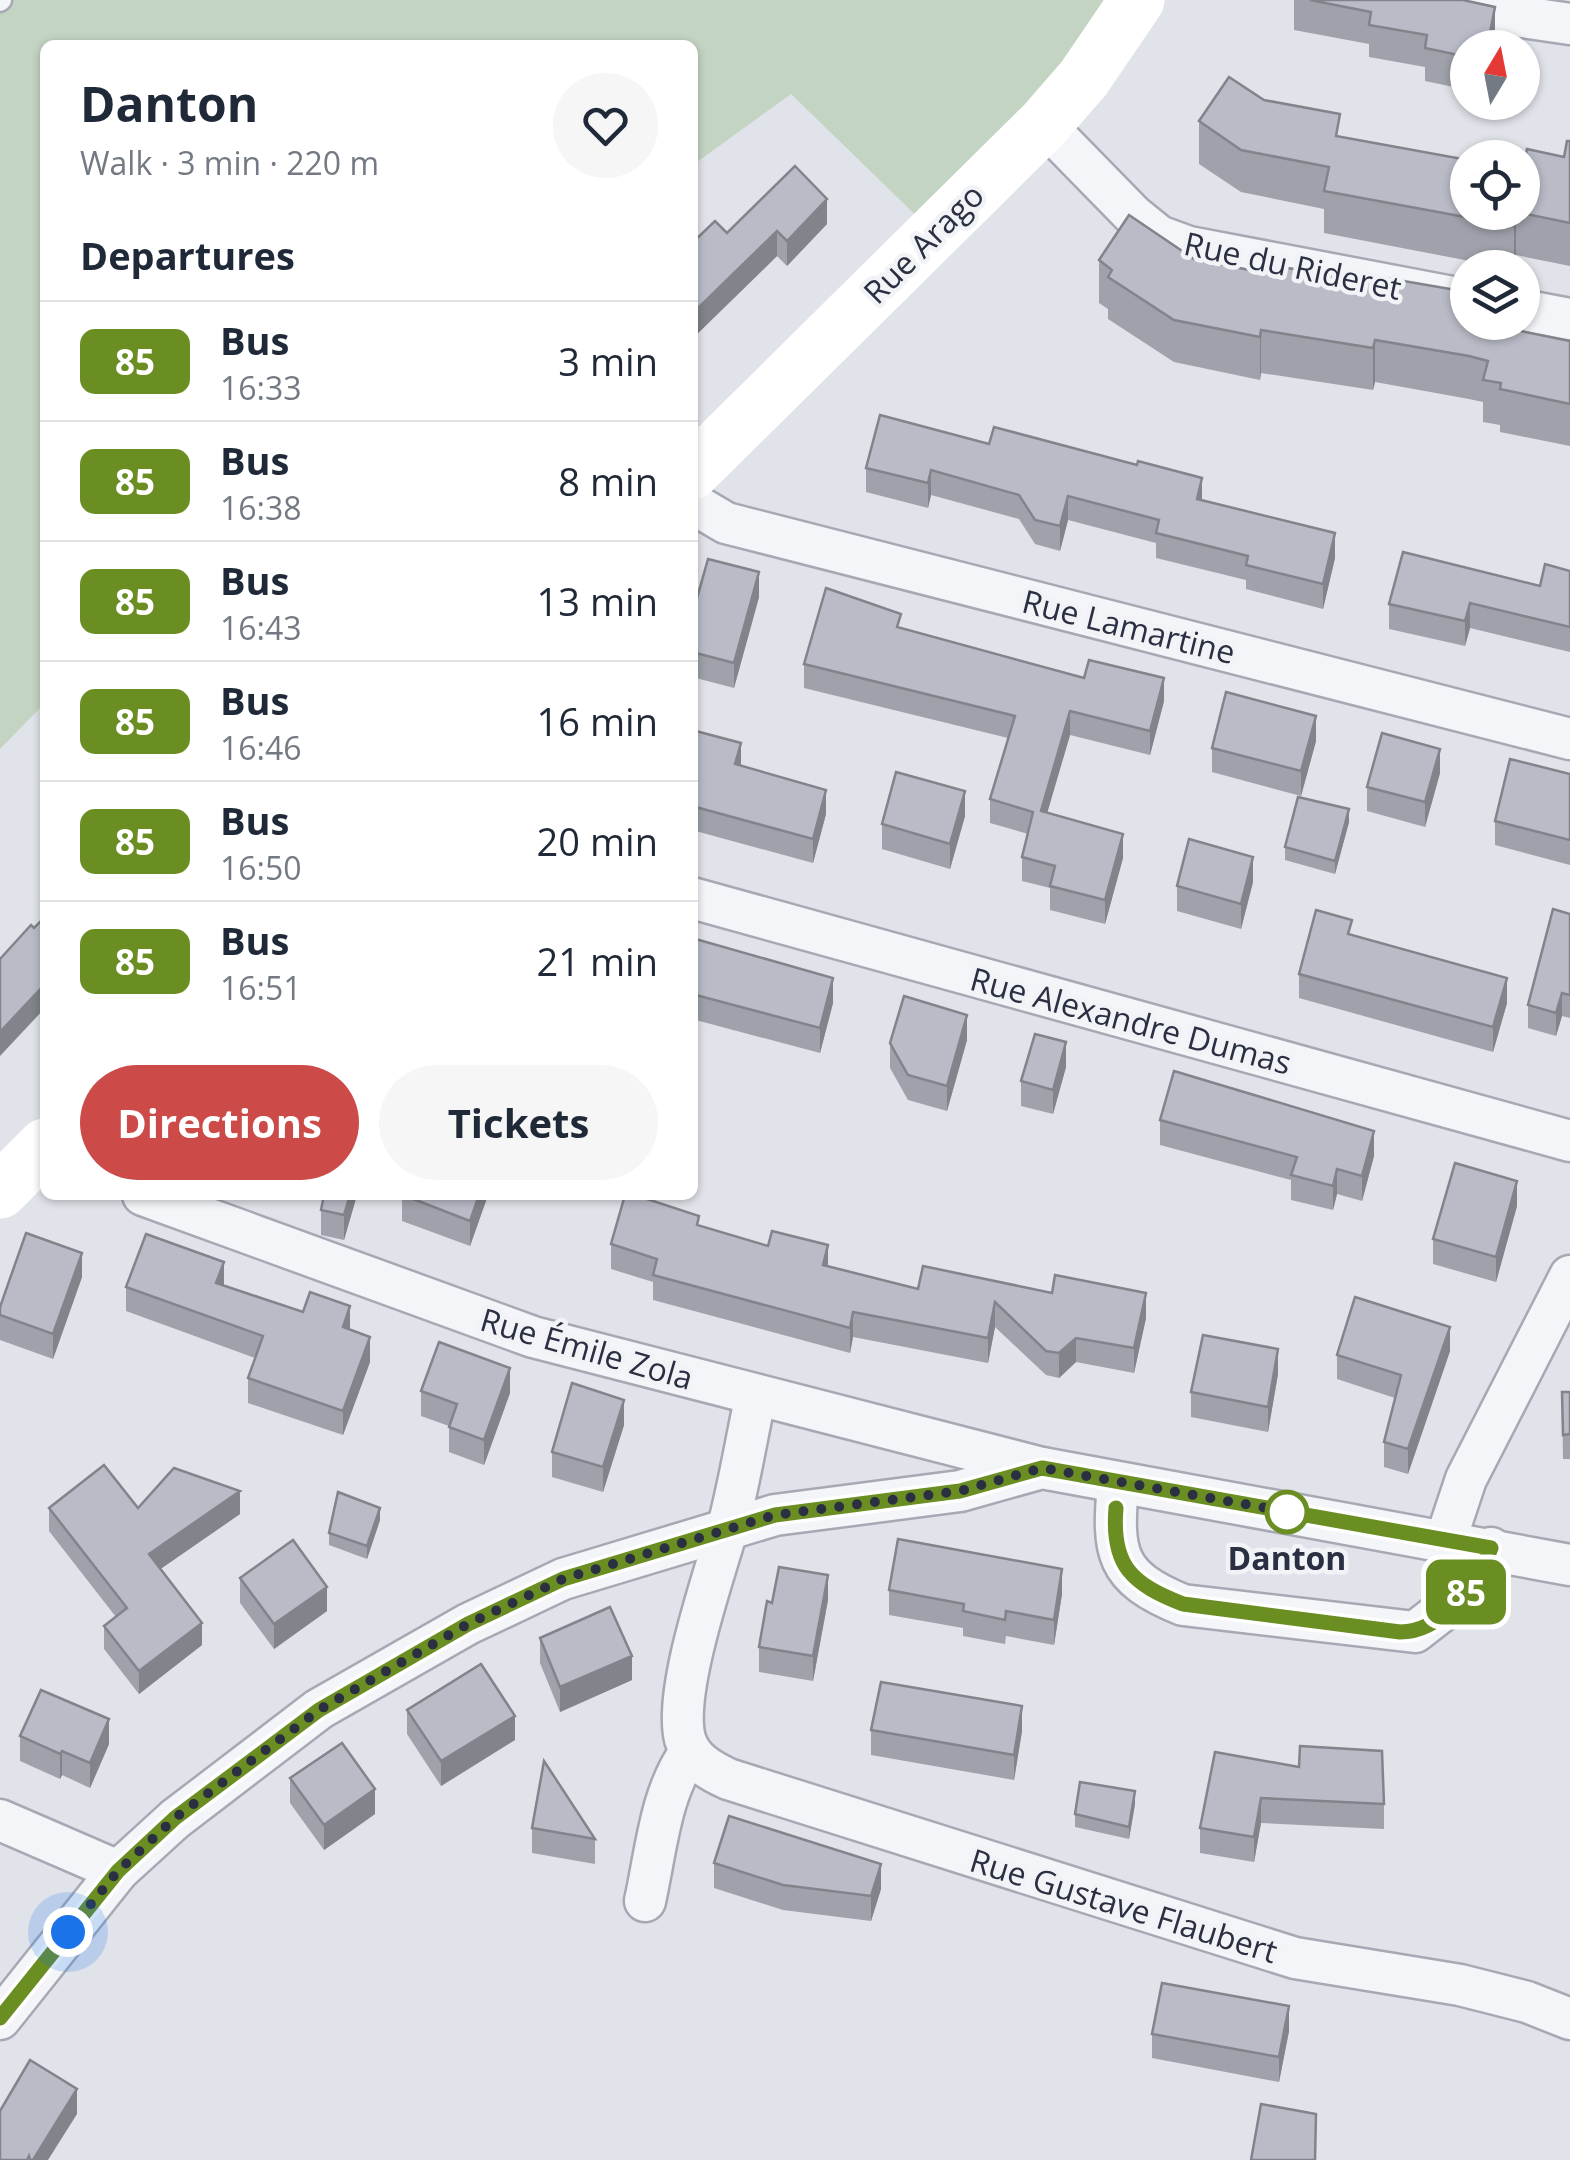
<!DOCTYPE html>
<html lang="en">
<head>
<meta charset="utf-8">
<style>
  body { margin:0; font-family:"Open Sans",sans-serif; background:#f6f6f7; color:#1f2937; height:100vh; display:flex; flex-direction:column; font-size:38px; white-space:nowrap }
  * { box-sizing:border-box; margin:0 }
  p { font-size:32px; color:#747a83 }
  .icon { flex:none; width:55px; height:55px; fill:none; stroke:currentColor; stroke-width:2; stroke-linecap:round; stroke-linejoin:round }
  .map { position:relative; flex:1; overflow:hidden }
  .drawer { position:absolute; left:40px; top:40px; width:658px; height:1160px; display:flex; flex-direction:column; background:#fff; border-radius:15px; box-shadow:0 2px 8px #0004 }
  .drawer>* { flex:none }
  .badge { padding:0 20px; border-radius:15px; font-size:35px; line-height:65px }
  .needle { width:65px; rotate:10deg }
  .controls { position:absolute; left:1450px; top:30px; display:grid; gap:20px }
  .controls a { display:grid; place-items:center; width:90px; height:90px; border-radius:50%; background:#fff; box-shadow:0 2px 8px #0004; font-size:50px }
  .you { position:absolute; width:50px; height:50px; margin:-25px; border:8px solid #fff; border-radius:50%; background:#1a73e8; box-shadow:0 0 0 15px #1a73e833 }
  .map>.badge { position:absolute; translate:-50% -50%; box-shadow:0 0 0 5px #fff }
  h2 { padding:0 40px; font-size:38px; line-height:90px }
  .round { display:grid; place-items:center; flex:none; width:105px; height:105px; border-radius:52px; background:#f6f6f7 }
  .summary { display:flex; align-items:center; justify-content:space-between; height:170px; padding:0 40px }
  h1 { font-size:48px; font-weight:700; line-height:75px }
  .action { display:flex; gap:20px; margin-top:auto; padding:20px 40px }
  .action a { flex:1; height:115px; border-radius:60px; background:#cc4b49; color:#fff; font-size:40px; font-weight:700; line-height:115px; text-align:center }
  .action a+a { background:#f6f6f7; color:#1f2937 }
  ul { padding:0; list-style:none }
  li { display:flex; align-items:center; gap:30px; height:120px; padding:0 40px; border-top:2px solid #e0e1e3 }
  li div { flex:1 }
  li b { display:block; font-size:38px }
  li em { font-style:normal }
  li .badge { min-width:110px; font-weight:700; text-align:center }
  .map>svg:first-child { display:block }
</style>
</head>
<body>
<div class="map">
<svg width="1570" height="2160" viewBox="0 0 1570 2160">
  <rect width="100%" height="100%" fill="#e1e3ea"/>
  <path fill="#c4d4c3" d="M0 0H1137L934 233 791 94 693 165 692 45H45V703L0 749Z"/>
  <g fill="none" stroke-linecap="round" stroke-linejoin="round">
    <defs>
      <path id="lane" d="M0 1 1 0"/>
      <g id="street">
        <path d="M1474 0 1496 13 1570 24"/>
        <path d="M1044 124 1133 215 1159 236 1189 247 1468 300"/>
        <path d="M1522 310 1570 319"/>
        <path d="M692 503 726 523 1570 739"/>
        <path d="M692 898 1570 1141"/>
        <path d="M143 1195 533 1337 1042 1468"/>
        <path d="M756 1395C746 1440 739 1486 727 1530 713 1579 673 1692 685 1739 691 1760 709 1770 728 1779L1295 1958 1460 1985 1527 2002 1570 2019"/>
        <path d="M1118 1483C1112 1553 1114 1577 1183 1605L1415 1632 1473 1587 1491 1548"/>
        <path d="M1446 1539 1466 1479 1570 1276"/>
        <path d="M0 1820 118 1871"/>
        <path d="M645 1901C656 1852 660 1793 690 1752"/>
        <path d="M0 2019 118 1871 175 1819 319 1709 468 1624 563 1579 775 1515 960 1491 1042 1468 1570 1565"/>
      </g>
    </defs>
    <use href="#lane" stroke="#a6a9b4" stroke-width="25"/>
    <use href="#street" stroke="#a6a9b4" stroke-width="45"/>
    <use href="#lane" stroke="#f4f5f8" stroke-width="20"/>
    <use href="#street" stroke="#f4f5f8" stroke-width="40"/>
    <g stroke="#fff" stroke-width="55">
      <path d="M692 472 1044 124 1084 78 1137 0"/>
      <path d="M0 1191 45 1146"/>
    </g>
  </g>
  <g fill="#9fa2ab">
    <path d="M1294 0H1463L1495 39 1468 48V90L1425 81V67L1369 57V44L1294 30Z"/>
    <path d="M1264 100 1340 137 1468 212 1564 157 1570 141V266L1516 255 1514 268H1506L1324 233V209L1241 192 1199 164V121Z"/>
    <path d="M827 224 787 266 777 256 692 339V243L727 233Z"/>
    <path d="M1194 259 1501 322V327L1570 341V446L1500 432V425L1483 422V402L1469 399 1375 382 1373 390 1261 373 1260 380 1174 362 1108 319V309L1099 303V260Z"/>
    <path d="M880 415 1202 500 1335 558 1323 609 1246 589V580L1156 558V543L1068 520 1060 551 1035 544 1019 519 931 495 928 508 866 492V468Z"/>
    <path d="M1570 571V652L1470 628 1465 646 1389 629V604L1540 586Z"/>
    <path d="M759 597 734 688 692 677V616Z"/>
    <path d="M901 628 1164 701 1150 755 1070 735 1047 813 1123 858 1105 924 1050 910V888L1022 881V857L1028 834 990 823V799L1008 738 804 688V664Z"/>
    <path d="M692 730 741 766 826 814 813 863 692 830Z"/>
    <path d="M1316 741 1301 796 1212 772V748Z"/>
    <path d="M1440 773 1425 827 1367 811V787Z"/>
    <path d="M1570 774V865L1495 845V821Z"/>
    <path d="M965 816 950 869 882 849V824Z"/>
    <path d="M1349 822 1335 874 1285 860V847Z"/>
    <path d="M1253 882 1241 929 1177 911V886Z"/>
    <path d="M1570 914V1018L1562 1016 1556 1036 1528 1028V1005Z"/>
    <path d="M1352 936 1507 1003 1493 1052 1299 998V974Z"/>
    <path d="M692 938 833 1003 820 1053 692 1019Z"/>
    <path d="M967 1040 947 1111 908 1100 890 1068V1043Z"/>
    <path d="M1066 1067 1053 1114 1021 1106V1081Z"/>
    <path d="M1160 1120 1374 1156 1362 1201 1337 1194 1333 1210 1291 1200V1180L1160 1145Z"/>
    <path d="M324 1195H357L344 1240 321 1235V1210Z"/>
    <path d="M400 1195H487V1198L470 1246 402 1221V1196Z"/>
    <path d="M1517 1206 1496 1282 1433 1264V1239Z"/>
    <path d="M699 1226 828 1266 918 1289 1146 1318 1134 1373 1076 1362 1059 1378 1046 1375 995 1327 988 1363 853 1337 850 1353 653 1300V1282L611 1269V1244Z"/>
    <path d="M82 1277 53 1359 0 1340V1315Z"/>
    <path d="M224 1286 350 1330 370 1362 343 1435 248 1403V1378L255 1358 126 1311V1287Z"/>
    <path d="M1450 1351 1408 1474 1384 1467V1442L1395 1398 1337 1379V1355Z"/>
    <path d="M1278 1374 1268 1432 1191 1417V1392Z"/>
    <path d="M421 1391 510 1393 484 1465 449 1452V1426L421 1416Z"/>
    <path d="M1562 1392H1570V1459H1563Z"/>
    <path d="M624 1425 603 1492 552 1477V1452Z"/>
    <path d="M49 1508H138L240 1514 160 1569 202 1645 139 1694 104 1649V1626L116 1617 49 1531Z"/>
    <path d="M380 1520 367 1559 329 1545V1533Z"/>
    <path d="M240 1578 327 1611 274 1649 240 1603Z"/>
    <path d="M889 1590 1062 1594 1054 1645 1006 1636 1005 1644 963 1636V1628L889 1615Z"/>
    <path d="M828 1600 813 1681 759 1672V1647L772 1603Z"/>
    <path d="M540 1638 632 1680 560 1712 540 1663Z"/>
    <path d="M407 1710 515 1740 441 1786 407 1734Z"/>
    <path d="M871 1730 1022 1731 1014 1780 871 1755Z"/>
    <path d="M20 1736 109 1744 90 1788 62 1775 60 1779 20 1761Z"/>
    <path d="M1215 1752 1384 1804V1829L1261 1823 1254 1862 1200 1853V1828Z"/>
    <path d="M290 1778 375 1814 324 1850 290 1803Z"/>
    <path d="M1135 1804 1129 1839 1075 1827V1814Z"/>
    <path d="M532 1828 595 1839V1864L532 1853Z"/>
    <path d="M714 1863 881 1889 871 1921 783 1910 714 1888Z"/>
    <path d="M1289 2031 1279 2082 1152 2058V2034Z"/>
  </g>
  <g fill="#82848b">
    <path d="M1495 7V39L1493 48H1487Z"/>
    <path d="M827 199V224L787 266V241Z"/>
    <path d="M1516 212V255L1514 268V226Z"/>
    <path d="M777 231V256L692 339V314Z"/>
    <path d="M1261 330V373L1260 380V337Z"/>
    <path d="M1375 340V382L1373 390V348Z"/>
    <path d="M931 470V495L928 508V483Z"/>
    <path d="M1202 478V502L1197 499Z"/>
    <path d="M1068 496V520L1060 551V526Z"/>
    <path d="M1335 533V558L1323 609V584Z"/>
    <path d="M759 572V597L734 688V663Z"/>
    <path d="M1470 603V628L1465 646V621Z"/>
    <path d="M1164 678V701L1150 755V731Z"/>
    <path d="M1070 711V735L1041 834V811Z"/>
    <path d="M1316 716V741L1301 796V771Z"/>
    <path d="M741 743V767L735 764Z"/>
    <path d="M1440 749V773L1425 827V802Z"/>
    <path d="M826 790V814L813 863V839Z"/>
    <path d="M965 791V816L950 869V844Z"/>
    <path d="M1349 809V822L1335 874V861Z"/>
    <path d="M1123 834V858L1105 924V900Z"/>
    <path d="M1253 857V882L1241 929V904Z"/>
    <path d="M833 978V1003L820 1053V1028Z"/>
    <path d="M1507 978V1003L1493 1052V1027Z"/>
    <path d="M45 984V1008L0 1056V1032Z"/>
    <path d="M1562 993V1016L1556 1036V1013Z"/>
    <path d="M967 1015V1040L947 1111V1086Z"/>
    <path d="M1066 1042V1067L1053 1114V1090Z"/>
    <path d="M1374 1131V1156L1362 1201V1176Z"/>
    <path d="M1337 1169V1194L1333 1210V1186Z"/>
    <path d="M1517 1181V1206L1496 1282V1257Z"/>
    <path d="M350 1195H357L344 1240V1215Z"/>
    <path d="M479 1195H487V1198L470 1246V1221Z"/>
    <path d="M828 1245V1270L823 1265Z"/>
    <path d="M82 1253V1277L53 1359V1334Z"/>
    <path d="M224 1262V1286L216 1283Z"/>
    <path d="M1146 1293V1318L1134 1373V1348Z"/>
    <path d="M995 1302V1327L988 1363V1338Z"/>
    <path d="M350 1306V1330L343 1327Z"/>
    <path d="M853 1312V1337L850 1353V1328Z"/>
    <path d="M1450 1327V1351L1408 1474V1449Z"/>
    <path d="M370 1337V1362L343 1435V1411Z"/>
    <path d="M1076 1338V1362L1059 1378V1353Z"/>
    <path d="M1278 1349V1374L1268 1432V1407Z"/>
    <path d="M510 1368V1393L484 1465V1440Z"/>
    <path d="M624 1400V1425L603 1492V1467Z"/>
    <path d="M240 1491V1514L149 1577V1554Z"/>
    <path d="M380 1508V1520L367 1559V1546Z"/>
    <path d="M1062 1569V1594L1054 1645V1620Z"/>
    <path d="M828 1575V1600L813 1681V1656Z"/>
    <path d="M327 1587V1611L274 1649V1624Z"/>
    <path d="M202 1623V1645L139 1694V1671Z"/>
    <path d="M632 1656V1680L560 1712V1687Z"/>
    <path d="M1022 1706V1731L1014 1780V1755Z"/>
    <path d="M515 1716V1740L441 1786V1761Z"/>
    <path d="M109 1719V1744L90 1788V1763Z"/>
    <path d="M62 1751V1775L60 1779V1754Z"/>
    <path d="M375 1789V1814L324 1850V1825Z"/>
    <path d="M1135 1791V1804L1129 1839V1827Z"/>
    <path d="M1261 1798V1823L1254 1862V1837Z"/>
    <path d="M881 1864V1889L871 1921V1896Z"/>
    <path d="M1289 2006V2031L1279 2082V2057Z"/>
    <path d="M77 2089V2114L48 2160H33Z"/>
  </g>
  <g fill="#b9bcc7" stroke="#82848b" stroke-width="2.5">
    <path d="M1310 0H1463L1495 7 1487 48H1468V57L1425 48 1427 35 1369 25 1371 12Z"/>
    <path d="M1229 77 1264 100 1340 114 1336 136 1468 160V212H1516L1514 226 1324 191 1329 167 1241 150 1199 121Z"/>
    <path d="M1567 141H1570V223L1517 212H1522V170L1527 149 1564 157Z"/>
    <path d="M795 166 827 199 787 241 777 231 692 314V243L715 221 727 233Z"/>
    <path d="M1129 215 1194 259 1270 274 1272 265 1385 286 1386 278 1468 292V322H1497L1496 326 1570 341V404L1500 389 1501 383 1483 380 1488 361 1469 356 1375 340 1373 348 1261 330 1260 337 1174 320 1108 277 1112 270 1099 260Z"/>
    <path d="M880 415 989 444 994 427 1137 465 1138 461 1202 478 1197 499 1335 533 1323 584 1246 565 1248 556 1156 533 1159 520 1068 496 1060 526 1035 520 1019 495 931 470 928 483 866 468Z"/>
    <path d="M1403 552 1540 586 1545 564 1570 571V627L1470 603 1465 621 1389 604Z"/>
    <path d="M708 559 759 572 734 663 692 652V616Z"/>
    <path d="M826 588 901 614 897 627 1084 678 1089 660 1164 678 1150 731 1070 711 1041 811 1123 834 1105 900 1050 886 1055 866 1022 857 1033 812 990 799 1015 716 804 664Z"/>
    <path d="M1226 692 1316 716 1301 771 1212 748Z"/>
    <path d="M692 730 741 743 735 764 826 790 813 839 692 806Z"/>
    <path d="M1382 733 1440 749 1425 802 1367 787Z"/>
    <path d="M1510 759 1570 774V840L1495 821Z"/>
    <path d="M896 772 965 791 950 844 882 824Z"/>
    <path d="M1298 797 1349 809 1335 861 1285 847Z"/>
    <path d="M1189 839 1253 857 1241 904 1177 886Z"/>
    <path d="M1553 909 1570 914V995L1562 993 1556 1013 1528 1005Z"/>
    <path d="M1316 910 1352 920 1348 934 1507 978 1493 1027 1299 974Z"/>
    <path d="M45 917V984L0 1032V959L31 925 34 928Z"/>
    <path d="M692 938 833 978 820 1028 692 994Z"/>
    <path d="M904 996 967 1015 947 1086 908 1075 890 1043Z"/>
    <path d="M1035 1034 1066 1042 1053 1090 1021 1081Z"/>
    <path d="M1174 1071 1374 1131 1362 1176 1337 1169 1333 1186 1291 1175 1297 1157 1160 1120Z"/>
    <path d="M1455 1163 1517 1181 1496 1257 1433 1239Z"/>
    <path d="M324 1195H350L344 1215 321 1210Z"/>
    <path d="M403 1195H479L470 1221Z"/>
    <path d="M625 1195H635L699 1216 697 1225 768 1246 772 1231 828 1245 823 1265 918 1289 923 1266 1052 1293 1055 1275 1146 1293 1134 1348 1076 1338 1059 1353 1046 1351 995 1302 988 1338 853 1312 850 1328 653 1275 657 1259 611 1244Z"/>
    <path d="M26 1233 82 1253 53 1334 0 1315V1307Z"/>
    <path d="M146 1234 224 1262 216 1283 303 1312 310 1292 350 1306 343 1327 370 1337 343 1411 248 1378 263 1336 126 1287Z"/>
    <path d="M1355 1297 1450 1327 1408 1449 1384 1442 1401 1375 1337 1355Z"/>
    <path d="M1203 1335 1278 1349 1268 1407 1191 1392Z"/>
    <path d="M439 1342 510 1368 484 1440 449 1427 457 1404 421 1391Z"/>
    <path d="M572 1383 624 1400 603 1467 552 1452Z"/>
    <path d="M1562 1392H1570V1434L1563 1435Z"/>
    <path d="M104 1465 138 1508 174 1468 240 1491 149 1554 202 1623 139 1671 104 1626 127 1608 49 1508Z"/>
    <path d="M338 1492 380 1508 367 1546 329 1533Z"/>
    <path d="M898 1539 1062 1569 1054 1620 1006 1611 1005 1620 963 1611 964 1604 889 1590Z"/>
    <path d="M293 1540 327 1587 274 1624 240 1578Z"/>
    <path d="M779 1567 828 1575 813 1656 759 1647 767 1601 772 1603Z"/>
    <path d="M610 1607 632 1656 560 1687 540 1638Z"/>
    <path d="M481 1664 515 1716 441 1761 407 1710Z"/>
    <path d="M881 1682 1022 1706 1014 1755 871 1730Z"/>
    <path d="M41 1690 109 1719 90 1763 62 1751 60 1754 20 1736Z"/>
    <path d="M342 1743 375 1789 324 1825 290 1778Z"/>
    <path d="M1300 1746 1382 1751 1384 1804 1261 1798 1254 1837 1200 1828 1215 1752 1299 1767Z"/>
    <path d="M544 1761 595 1839 532 1828Z"/>
    <path d="M1080 1782 1135 1791 1129 1827 1075 1814Z"/>
    <path d="M729 1816 881 1864 871 1896 783 1885 714 1863Z"/>
    <path d="M1162 1983 1289 2006 1279 2057 1152 2034Z"/>
    <path d="M30 2060 77 2089 33 2160H30L29 2156 27 2160H0V2111Z"/>
    <path d="M1261 2104 1316 2114 1315 2160H1251Z"/>
  </g>
  <g fill="none" stroke-linecap="round" stroke-linejoin="round">
    <defs>
      <path id="line" d="M0 2018 118 1871 175 1818 319 1710 468 1624 563 1579 775 1515 960 1491 1042 1468 1491 1548C1478 1584 1442 1632 1400 1632L1183 1604C1132 1584 1111 1566 1116 1508"/>
    </defs>
    <use href="#line" stroke="#fff" stroke-width="22"/>
    <use href="#line" stroke="#6b8e23" stroke-width="15"/>
    <path stroke="#2a2f41" stroke-width="10" stroke-dasharray="0 18" d="M68 1932 118 1871 175 1818 319 1710 468 1624 563 1579 775 1515 960 1491 1042 1468 1300 1514 1287 1512"/>
  </g>
  <circle fill="#fff" stroke="#6b8e23" stroke-width="5" cx="1287" cy="1512" r="20"/>
  <g text-anchor="middle" dominant-baseline="central" stroke-width="9" stroke-linejoin="round" paint-order="stroke">
    <g font-size="32" fill="#2a2f41" stroke="#f1f3f7">
      <text transform="translate(923 243) rotate(-45)">Rue Arago</text>
      <text transform="translate(1293 265) rotate(12)">Rue du Rideret</text>
      <text transform="translate(1129 626) rotate(14)">Rue Lamartine</text>
      <text transform="translate(1131 1020) rotate(15)">Rue Alexandre Dumas</text>
      <text transform="translate(587 1348) rotate(16)">Rue Émile Zola</text>
      <text transform="translate(1124 1905) rotate(17)">Rue Gustave Flaubert</text>
    </g>
    <g font-size="32" font-weight="bold" fill="#2a2f41" stroke="#f1f3f7">
      <text x="1287" y="1557">Danton</text>
    </g>
  </g>
</svg>
<div class="controls">
<a><svg class="needle" viewBox="-14 -14 28 28"><path d="M0-13l5 13h-10z" fill="#e53935"/><path d="M0 13l5-13h-10z" fill="#747a83"/></svg></a>
<a><svg class="icon" aria-label="locate" viewBox="0 0 24 24"><circle cx="12" cy="12" r="6"/><path d="M12 2v4M12 18v4M2 12h4M18 12h4"/></svg></a>
<a><svg class="icon" aria-label="layers" viewBox="0 0 24 24"><path d="M12 4l9 5-9 5-9-5zM3 14l9 5 9-5"/></svg></a>
</div>
<div class="you" style="left:68px;top:1932px"></div>
<b class="badge" style="left:1466px;top:1592px;background:#6b8e23;color:#fff">85</b>
<section class="drawer">
<div class="summary"><div><h1>Danton</h1><p>Walk · 3 min · 220 m</p></div><a class="round"><svg class="icon" aria-label="heart" viewBox="0 0 24 24"><path d="M12 20l-8-8c-3-5 5-10 8-4 3-6 11-1 8 4z"/></svg></a></div>
<h2>Departures</h2>
<ul>
<li><span class="badge" style="background:#6b8e23;color:#fff">85</span><div><b>Bus</b><p>16:33</p></div><em>3 min</em></li>
<li><span class="badge" style="background:#6b8e23;color:#fff">85</span><div><b>Bus</b><p>16:38</p></div><em>8 min</em></li>
<li><span class="badge" style="background:#6b8e23;color:#fff">85</span><div><b>Bus</b><p>16:43</p></div><em>13 min</em></li>
<li><span class="badge" style="background:#6b8e23;color:#fff">85</span><div><b>Bus</b><p>16:46</p></div><em>16 min</em></li>
<li><span class="badge" style="background:#6b8e23;color:#fff">85</span><div><b>Bus</b><p>16:50</p></div><em>20 min</em></li>
<li><span class="badge" style="background:#6b8e23;color:#fff">85</span><div><b>Bus</b><p>16:51</p></div><em>21 min</em></li>
</ul>
<div class="action"><a>Directions</a><a>Tickets</a></div>
</section>
</div>
</body>
</html>
